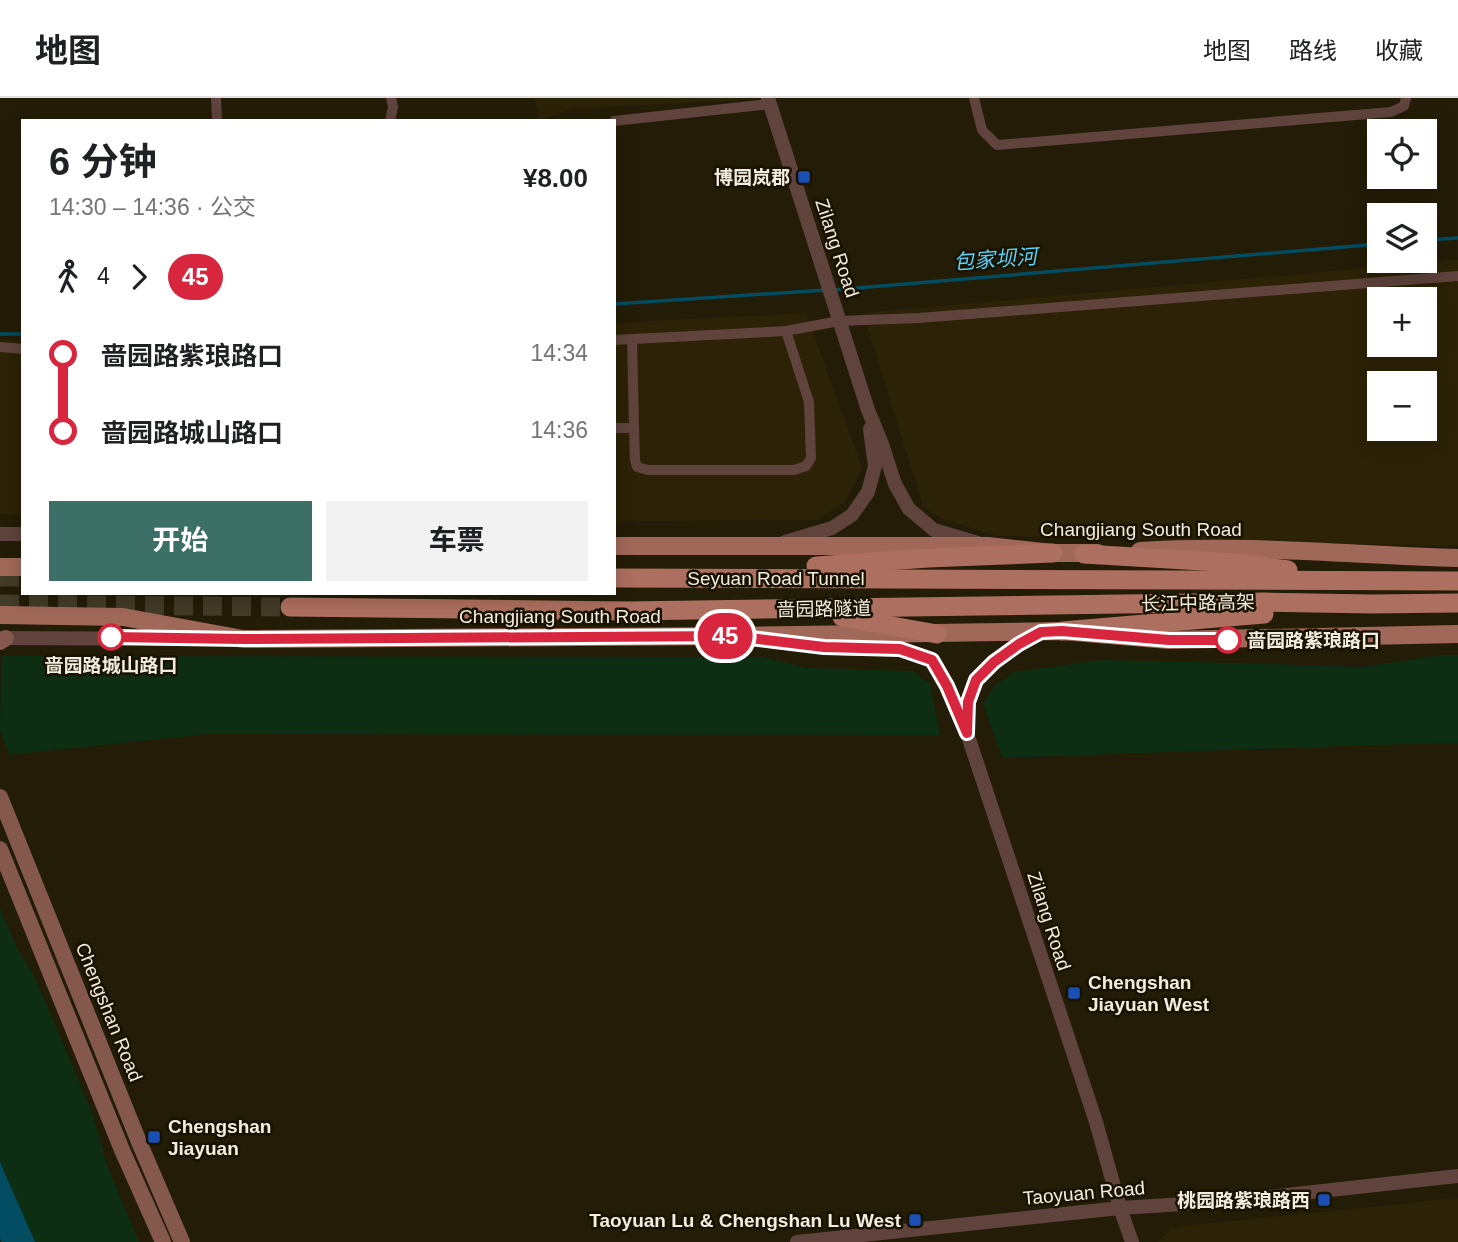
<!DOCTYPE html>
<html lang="zh">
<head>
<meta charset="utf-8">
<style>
  body { margin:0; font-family:Helvetica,"Noto Sans SC",sans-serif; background:#f2f2f2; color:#202124; height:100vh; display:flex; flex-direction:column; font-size:26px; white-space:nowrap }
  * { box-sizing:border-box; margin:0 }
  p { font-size:23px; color:#757577 }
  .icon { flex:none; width:38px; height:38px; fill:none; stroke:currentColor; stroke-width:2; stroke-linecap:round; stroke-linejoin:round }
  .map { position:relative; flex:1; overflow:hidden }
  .drawer { position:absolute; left:21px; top:21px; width:595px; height:476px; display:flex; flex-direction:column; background:#fff; border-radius:0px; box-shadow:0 4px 18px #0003 }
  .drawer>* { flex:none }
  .badge { padding:0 14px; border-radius:23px; font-size:24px; line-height:46px }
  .fabs { position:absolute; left:1367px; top:21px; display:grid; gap:14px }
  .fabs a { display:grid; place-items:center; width:70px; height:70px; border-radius:0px; background:#fff; box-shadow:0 4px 18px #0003; font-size:35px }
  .map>.badge { position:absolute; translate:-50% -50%; box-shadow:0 0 0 4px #fff }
  .legs { display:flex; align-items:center; gap:10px; height:77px; padding:0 28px; font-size:23px }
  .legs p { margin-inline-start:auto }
  .summary { display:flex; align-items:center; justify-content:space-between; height:119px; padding:0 28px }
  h1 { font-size:38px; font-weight:700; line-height:52px }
  .primary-button { display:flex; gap:14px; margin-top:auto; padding:14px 28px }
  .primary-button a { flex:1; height:80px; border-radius:0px; background:#3c6f66; color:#fff; font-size:28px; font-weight:700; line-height:80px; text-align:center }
  .primary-button a+a { background:#f2f2f2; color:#202124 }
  ul { padding:0 28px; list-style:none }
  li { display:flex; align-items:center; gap:24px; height:77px; font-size:26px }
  li i { display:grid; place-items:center; width:10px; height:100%; margin:0 9px; background:currentColor }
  li i::after { content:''; width:18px; height:18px; margin:-9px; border:5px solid; border-radius:50%; background:#fff }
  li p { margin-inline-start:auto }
  li:first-child i { background:linear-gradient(#0000 50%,currentColor 0) }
  li:last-child i { background:linear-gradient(currentColor 50%,#0000 0) }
  header { display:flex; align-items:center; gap:42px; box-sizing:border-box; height:98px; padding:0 35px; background:#fff; border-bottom:2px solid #e0e0e0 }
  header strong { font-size:33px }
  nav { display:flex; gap:38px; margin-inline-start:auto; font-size:24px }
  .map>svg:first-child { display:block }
</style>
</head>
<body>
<header>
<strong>地图</strong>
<nav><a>地图</a><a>路线</a><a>收藏</a></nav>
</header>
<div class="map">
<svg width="1458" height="1144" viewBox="0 0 1458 1144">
  <rect width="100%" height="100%" fill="#231c07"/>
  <g fill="#2c2206" fill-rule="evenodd">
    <path d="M534 0H738L739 2 573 11 540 22Z"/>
    <path d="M1458 162V448L996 438 940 420 923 408 863 215ZM1379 201H1424V247H1379ZM1379 285H1424V331H1379Z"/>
    <path d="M806 215 862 370 845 404 818 422 614 423V225Z"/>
    <path d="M0 242H23V417L0 416Z"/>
    <path d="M1458 1100V1144H1158L1171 1131 1182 1128Z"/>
  </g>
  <g fill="#0e2e14">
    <path d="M1442 557H1458V645L1374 647 1002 660 983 605 995 587 1015 574 1100 562 1236 565 1362 569Z"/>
    <path d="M1 558 763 559 807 570 912 573 930 586 940 637 208 636 9 657 0 633Z"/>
    <path d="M0 810 19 854 34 877 81 988 92 1015 107 1067 139 1144H35L0 1064Z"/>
  </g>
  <path fill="#034d62" d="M0 1064 35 1144H1L0 1140Z"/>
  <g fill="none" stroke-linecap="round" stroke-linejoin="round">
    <g stroke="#034d62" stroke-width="3.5">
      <path d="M1424 142 1458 140"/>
      <path d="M833 192 1379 146"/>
      <path d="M614 206 826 192"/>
      <path d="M0 236H23"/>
    </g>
    <g stroke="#423b28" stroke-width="19" stroke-dasharray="19 10" stroke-linecap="butt">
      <path d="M0 479H23"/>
      <path d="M0 506 290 509"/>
    </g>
    <g stroke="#5f433c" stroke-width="10">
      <path d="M216 0 217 23"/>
      <path d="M974 0 982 32 997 47 1391 14 1404 8 1406 0"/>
      <path d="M390 23 393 9 391 0"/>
      <path d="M614 23 770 6"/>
      <path d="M632 241 634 330"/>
      <path d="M614 242 786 233 839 223 919 220 1458 178"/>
      <path d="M0 249 23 251"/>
      <path d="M614 330H634L635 362 637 369 648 372H794L806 368 811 360 809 304 786 233"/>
    </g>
    <g stroke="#5f433c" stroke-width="14">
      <path d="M768 0 868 312 882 346 895 386 909 411 934 432 978 445"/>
      <path d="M0 436H23"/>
      <path d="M785 444 832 430 852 417 868 394 875 368 870 331"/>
      <path d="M0 540 212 541"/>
      <path d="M775 544 848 551H900L932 562 947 588 967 635 1096 1024 1120 1110 1132 1144"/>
      <path d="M967 630C967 621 966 611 968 602 978 568 1011 550 1041 535"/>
      <path d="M797 1144 1120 1110 1232 1103 1458 1078"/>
    </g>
    <g stroke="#84584c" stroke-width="16">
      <path d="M0 544 6 540"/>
      <path d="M0 699 139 1044 182 1144"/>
      <path d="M0 751 122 1052 163 1144"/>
    </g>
    <g stroke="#a06859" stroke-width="18">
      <path d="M614 448H988L1053 455H1098"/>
      <path d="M1140 453C1246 446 1352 457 1458 460"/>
      <path d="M0 469H23"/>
      <path d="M0 517 123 519 243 541 734 538 1062 533 1169 542 1458 536"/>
    </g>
    <g stroke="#ad6f5f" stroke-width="19">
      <path d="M1084 456 1236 465 1288 472"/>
      <path d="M816 468 928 460 1053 455"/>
      <path d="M614 480 1458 483"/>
      <path d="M290 509 628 513 1263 504 1372 506 1458 505"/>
      <path d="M842 519 937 536"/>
      <path d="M1062 533 1264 516"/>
    </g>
  </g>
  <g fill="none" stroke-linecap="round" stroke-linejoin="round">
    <defs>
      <path id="line-1" d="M111 539 243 541 734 538 824 549 900 551 932 562 947 588 967 635 968 604 976 582 994 564 1019 546 1041 534 1062 533 1169 542H1228"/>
    </defs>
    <use href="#line-1" stroke="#fff" stroke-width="16"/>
    <use href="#line-1" stroke="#d7263d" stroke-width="10"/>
  </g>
  <g fill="#1a4fb4" stroke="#1a1201" stroke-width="2.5">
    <rect x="797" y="72" width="14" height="14" rx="3.5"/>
    <rect x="1067" y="888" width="14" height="14" rx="3.5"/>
    <rect x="147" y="1032" width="14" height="14" rx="3.5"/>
    <rect x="1317" y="1095" width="14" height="14" rx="3.5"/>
    <rect x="908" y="1115" width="14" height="14" rx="3.5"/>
  </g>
  <g fill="#fff" stroke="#d7263d" stroke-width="3.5">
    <circle cx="111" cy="539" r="12"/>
    <circle cx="1228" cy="542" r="12"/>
  </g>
  <g text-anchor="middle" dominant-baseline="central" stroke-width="5" stroke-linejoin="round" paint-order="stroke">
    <g font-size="19" font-weight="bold" fill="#f2ede1" stroke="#1a1201" text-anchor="end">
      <text x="790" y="79">博园岚郡</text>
      <text x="1088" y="884" text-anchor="start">Chengshan<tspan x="1088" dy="22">Jiayuan West</tspan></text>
      <text x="168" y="1028" text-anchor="start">Chengshan<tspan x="168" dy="22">Jiayuan</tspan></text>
      <text x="1310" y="1102">桃园路紫琅路西</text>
      <text x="901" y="1122">Taoyuan Lu &amp; Chengshan Lu West</text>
    </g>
    <g font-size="19" fill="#f2ede1" stroke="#1a1201">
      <text transform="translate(837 150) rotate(72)">Zilang Road</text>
      <text x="1141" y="431">Changjiang South Road</text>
      <text x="776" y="480">Seyuan Road Tunnel</text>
      <text transform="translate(1198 505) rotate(-1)">长江中路高架</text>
      <text transform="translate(824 511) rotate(-1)">啬园路隧道</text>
      <text x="560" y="518">Changjiang South Road</text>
      <text transform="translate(1049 823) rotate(72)">Zilang Road</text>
      <text transform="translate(109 914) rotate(68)">Chengshan Road</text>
      <text transform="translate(1084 1095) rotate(-5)">Taoyuan Road</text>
    </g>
    <g font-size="19" font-weight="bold" fill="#f2ede1" stroke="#1a1201" text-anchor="start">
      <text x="1247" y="542">啬园路紫琅路口</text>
      <text x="111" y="567" text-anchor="middle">啬园路城山路口</text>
    </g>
    <g font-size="21" font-style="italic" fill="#5bd2fb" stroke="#1a1201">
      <text transform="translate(995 161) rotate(-4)">包家坝河</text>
    </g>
  </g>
</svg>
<div class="fabs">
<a><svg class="icon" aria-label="locate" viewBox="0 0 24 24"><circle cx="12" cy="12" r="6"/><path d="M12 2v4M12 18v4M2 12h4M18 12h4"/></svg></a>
<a><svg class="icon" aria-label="layers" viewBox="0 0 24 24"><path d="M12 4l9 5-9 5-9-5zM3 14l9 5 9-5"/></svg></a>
<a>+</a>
<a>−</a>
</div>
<b class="badge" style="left:725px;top:538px;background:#d7263d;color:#fff">45</b>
<section class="drawer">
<div class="summary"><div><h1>6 分钟</h1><p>14:30 – 14:36 · 公交</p></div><b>¥8.00</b></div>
<div class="legs"><svg class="icon" aria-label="walk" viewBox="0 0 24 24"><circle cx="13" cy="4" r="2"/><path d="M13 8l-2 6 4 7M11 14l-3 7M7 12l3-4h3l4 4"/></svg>4<svg class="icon" aria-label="forward" viewBox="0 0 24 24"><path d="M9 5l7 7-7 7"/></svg><b class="badge" style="background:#d7263d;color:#fff">45</b></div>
<ul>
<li><i style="color:#d7263d"></i><b>啬园路紫琅路口</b><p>14:34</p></li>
<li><i style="color:#d7263d"></i><b>啬园路城山路口</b><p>14:36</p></li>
</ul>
<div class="primary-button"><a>开始</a><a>车票</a></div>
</section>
</div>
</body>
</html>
